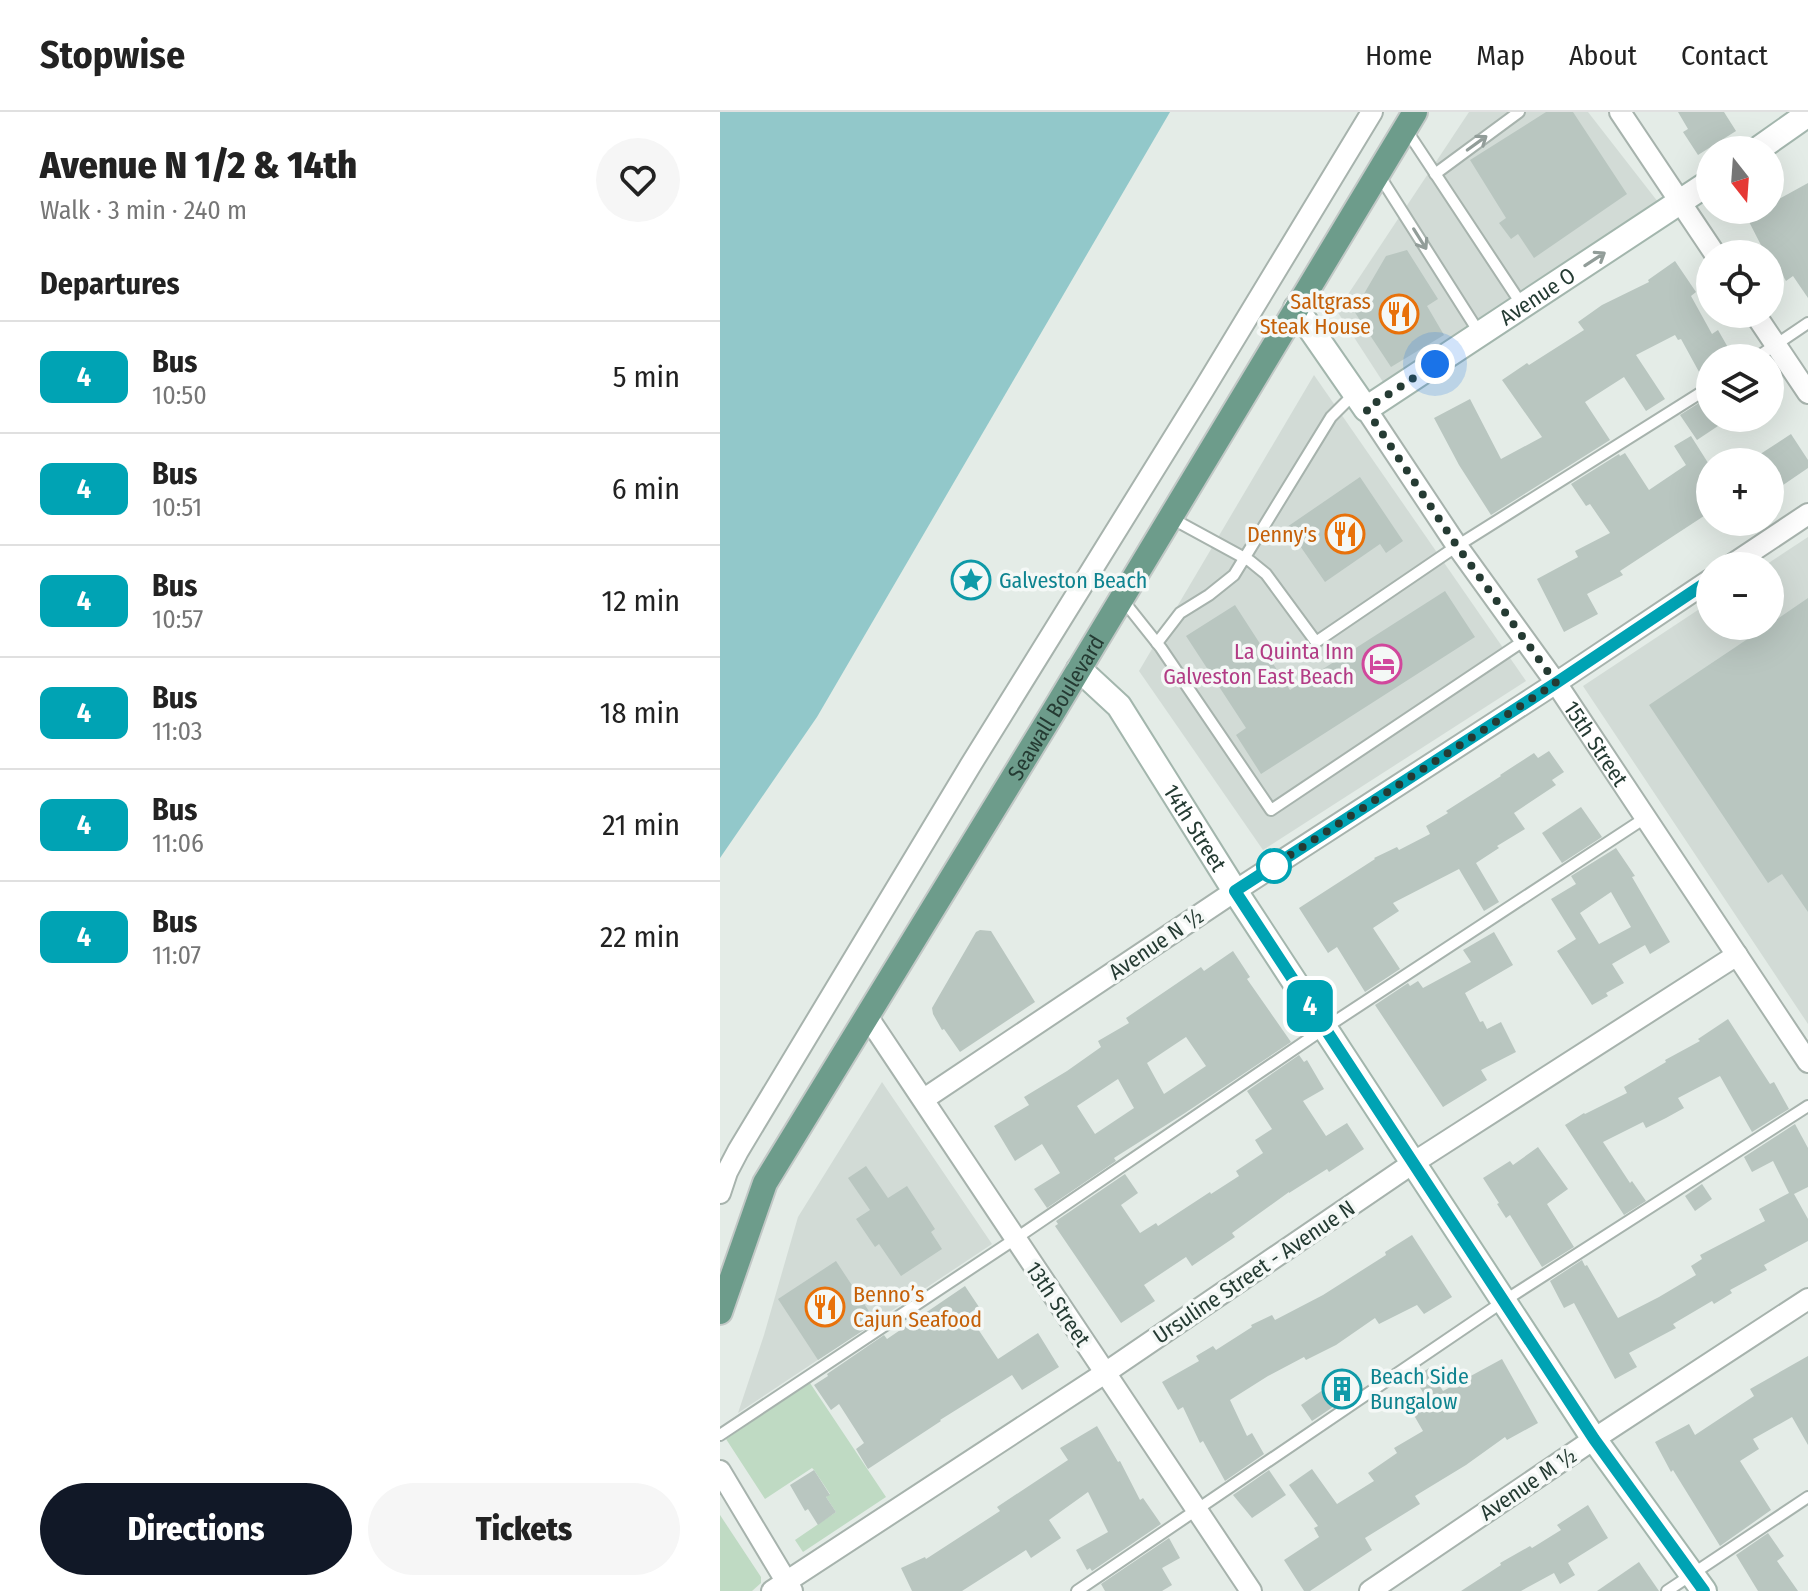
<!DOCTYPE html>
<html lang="en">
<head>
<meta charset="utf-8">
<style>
  body { margin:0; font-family:"Fira Sans Condensed",sans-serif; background:#f6f6f6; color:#222; height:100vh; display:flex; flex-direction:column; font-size:30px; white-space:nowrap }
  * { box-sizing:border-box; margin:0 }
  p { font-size:26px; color:#767676 }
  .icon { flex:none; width:44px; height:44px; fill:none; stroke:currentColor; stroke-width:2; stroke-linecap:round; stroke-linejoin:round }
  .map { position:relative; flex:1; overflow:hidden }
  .sheet { display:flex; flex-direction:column; background:#fff; width:720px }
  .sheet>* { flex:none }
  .badge { padding:0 16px; border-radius:12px; font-size:28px; line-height:52px }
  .needle { width:52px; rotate:163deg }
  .buttons { position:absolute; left:976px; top:24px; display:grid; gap:16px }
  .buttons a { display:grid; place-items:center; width:88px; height:88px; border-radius:50%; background:#fff; box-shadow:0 8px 32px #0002; font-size:40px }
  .you { position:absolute; width:40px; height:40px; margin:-20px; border:6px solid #fff; border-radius:50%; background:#1a73e8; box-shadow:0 0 0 12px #1a73e833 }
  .map>.badge { position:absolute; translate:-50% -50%; box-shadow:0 0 0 4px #fff }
  h2 { padding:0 40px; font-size:30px; line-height:72px }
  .round { display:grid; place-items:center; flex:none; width:84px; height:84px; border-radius:42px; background:#f6f6f6 }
  .summary { display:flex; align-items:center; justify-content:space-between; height:136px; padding:0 40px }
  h1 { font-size:38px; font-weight:800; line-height:60px }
  .action { display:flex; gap:16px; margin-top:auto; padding:16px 40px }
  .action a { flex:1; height:92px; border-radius:48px; background:#111827; color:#fff; font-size:32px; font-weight:800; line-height:92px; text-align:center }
  .action a+a { background:#f6f6f6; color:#222 }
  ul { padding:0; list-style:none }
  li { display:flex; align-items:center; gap:24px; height:112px; padding:0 40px; border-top:2px solid #e0e0e0 }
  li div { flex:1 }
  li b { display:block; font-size:30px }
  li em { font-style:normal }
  li .badge { min-width:88px; font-weight:700; text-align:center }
  header { display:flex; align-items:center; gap:48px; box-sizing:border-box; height:112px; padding:0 40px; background:#fff; border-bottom:2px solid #e0e0e0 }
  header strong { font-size:38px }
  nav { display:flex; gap:44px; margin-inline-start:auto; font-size:28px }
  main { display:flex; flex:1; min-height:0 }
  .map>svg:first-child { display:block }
</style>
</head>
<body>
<header>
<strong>Stopwise</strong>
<nav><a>Home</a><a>Map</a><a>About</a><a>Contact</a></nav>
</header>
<main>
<section class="sheet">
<div class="summary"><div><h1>Avenue N 1/2 &amp; 14th</h1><p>Walk · 3 min · 240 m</p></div><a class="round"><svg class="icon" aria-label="heart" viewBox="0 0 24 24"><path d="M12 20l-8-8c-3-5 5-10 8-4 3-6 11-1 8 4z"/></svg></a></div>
<h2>Departures</h2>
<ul>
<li><span class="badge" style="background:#00a3b4;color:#fff">4</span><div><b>Bus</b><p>10:50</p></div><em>5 min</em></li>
<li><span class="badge" style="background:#00a3b4;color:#fff">4</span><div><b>Bus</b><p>10:51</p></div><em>6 min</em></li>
<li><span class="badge" style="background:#00a3b4;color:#fff">4</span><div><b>Bus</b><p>10:57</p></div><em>12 min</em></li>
<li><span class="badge" style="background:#00a3b4;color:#fff">4</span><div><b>Bus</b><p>11:03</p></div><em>18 min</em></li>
<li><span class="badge" style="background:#00a3b4;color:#fff">4</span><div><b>Bus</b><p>11:06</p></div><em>21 min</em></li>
<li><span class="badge" style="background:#00a3b4;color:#fff">4</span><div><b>Bus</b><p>11:07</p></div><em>22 min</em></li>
</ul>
<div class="action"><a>Directions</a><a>Tickets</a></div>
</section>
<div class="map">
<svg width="1088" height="1479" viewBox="0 0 1088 1479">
  <rect width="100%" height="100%" fill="#e4ece7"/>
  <g fill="#d2dbd6">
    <path d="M749 0H868L938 90 663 270 617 199Z"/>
    <path d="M594 263 806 569 543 738 419 559Z"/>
    <path d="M1088 425V912L863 574 990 490V514H1050V454H1044Z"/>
    <path d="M162 970 272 1132 18 1301 44 1223 78 1105Z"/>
  </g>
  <g fill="#bfdac3">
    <path d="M90 1271 166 1385 83 1440 75 1428 116 1400 106 1385 110 1382 94 1358 92 1356 45 1387 6 1327Z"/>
    <path d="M0 1403 41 1465V1471L32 1479H0Z"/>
  </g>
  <path fill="#92c8ca" d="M0 0H450L97 605 0 746Z"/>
  <g fill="#b9c6c0" fill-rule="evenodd">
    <path d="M826 0H853L907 82 814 146 798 122 791 127 779 111 786 106 750 48Z"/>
    <path d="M958 0H1004L1016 19 978 43 963 20 968 17Z"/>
    <path d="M1088 71V186L1073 164 1066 169 1050 142 1047 138 1044 139 1023 98H1050V92Z"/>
    <path d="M687 138 718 187 707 194 724 223 671 255 634 199 666 144Z"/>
    <path d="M955 149 976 180 971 184 992 222 998 218 1014 246H990V267L984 269 961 227 958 228 955 223 916 243 945 287 926 299 904 265 865 290 890 328 771 403 739 353 714 306 750 287 781 347 822 325 782 268 807 251 809 253 864 218 858 210 882 193 929 170 928 168Z"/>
    <path d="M990 284V306H1010L977 328 960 303Z"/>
    <path d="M1071 322 1088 348V356L1050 382V350H1028Z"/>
    <path d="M971 324 990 354V400L900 459 903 463 867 482 878 502 844 520 817 467 858 445 855 439 890 421 870 392 866 394 851 372 899 342 900 344 905 341 929 378 966 353 954 334Z"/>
    <path d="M640 365 683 429 666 441 660 432 605 470 567 415Z"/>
    <path d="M725 479 755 525 541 662 516 623 526 616 466 524 515 493 570 578Z"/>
    <path d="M1088 486V800L1062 762 1048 771 929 593 1047 514H1050V512Z"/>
    <path d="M829 639 844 660 832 668 836 673 794 701 805 717 777 734 779 736 756 751 779 790 764 799 739 757 673 791 679 799 653 816 680 857 645 880 617 835 608 841 579 796 655 747 654 746 677 735 679 738 710 722 706 714 728 701 726 699 781 664 780 663 814 641 818 646Z"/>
    <path d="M861 695 882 725 842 751 822 721Z"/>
    <path d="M896 736 915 764 912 765 950 830 930 842 925 833 892 852 904 871 886 881 888 884 872 893 837 839 856 827 831 787 856 772 851 764ZM891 780 911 815 879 832 860 801Z"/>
    <path d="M260 818 271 819 315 890 240 940 224 917 222 918 213 902 212 896 256 820Z"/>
    <path d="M774 820 793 853 745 881 760 910 763 909 767 917 781 910 796 940 761 958 767 968 723 995 655 893 688 871 690 874 698 869 703 876 751 850 743 838Z"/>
    <path d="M513 839 530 865 527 867 571 930 465 1001 394 1046 396 1049 327 1096 314 1077 340 1061 322 1032 295 1049 274 1014 309 993 304 985 347 959 381 935 378 929 409 911 406 906 481 855 484 859ZM466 925 486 954 444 982 427 951ZM398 967 414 996 375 1022 357 994Z"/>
    <path d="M1008 907 1050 972 1054 970 1069 997 1032 1020 1000 964 958 986 964 996 946 1006 926 1016 923 1010 883 1030 910 1071 912 1069 926 1089 904 1103 845 1013 864 1001 865 1002 907 981 904 975 946 950 945 948 980 929 978 927Z"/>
    <path d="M579 943 584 950 587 948 604 977 583 989 606 1024 627 1011 644 1037 609 1060 607 1057 569 1081V1080L512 1121 515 1125 472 1154 466 1145 424 1173 435 1189 401 1211 335 1114 338 1112 336 1109 405 1062 418 1081 401 1093 420 1121 436 1111 438 1114 490 1080 491 1082 519 1064 516 1059 543 1041 535 1028 552 1017 527 979Z"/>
    <path d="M1075 1012 1088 1036V1075L1074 1082 1088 1107V1129L1044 1153 1047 1158 1010 1178 1012 1181 994 1192 992 1189 953 1212 956 1216 909 1241 917 1255 895 1267 854 1191 844 1196 830 1169 862 1148 865 1154 867 1153 898 1206 939 1185 976 1163 971 1154 982 1147 980 1143 1045 1109 1039 1097 1069 1081 1053 1049 1032 1060 1024 1045Z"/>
    <path d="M818 1035 848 1077 827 1092 854 1135 822 1155 790 1103 786 1106 777 1092 779 1091 763 1066 790 1049 793 1053Z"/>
    <path d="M146 1054 168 1086 187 1074 215 1117 211 1120 222 1137 181 1164 159 1132 155 1135 136 1107 150 1098 128 1066Z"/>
    <path d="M982 1072 992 1087 975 1099 965 1084Z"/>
    <path d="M692 1123 732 1185 704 1202 697 1193 659 1212 655 1206 616 1233 586 1248 584 1245 548 1264 510 1288 527 1324 532 1321 544 1342 505 1369 483 1329 480 1331 463 1295 458 1298 442 1270 479 1249 476 1244 493 1234 496 1238 532 1215 531 1213 552 1203 555 1208 603 1183 666 1143 665 1140Z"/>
    <path d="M116 1149 156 1210 98 1248 58 1187Z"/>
    <path d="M245 1174 259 1195 248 1202 278 1247 318 1221 339 1255 302 1278 292 1263 220 1308 221 1309 148 1357 136 1337 144 1331 119 1292 111 1298 94 1273 108 1264 107 1262 164 1223 167 1227Z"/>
    <path d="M1088 1244V1333L1072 1305 1033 1327 1039 1337 1020 1349 1051 1398 1000 1434 953 1358 951 1360 935 1330 969 1312 975 1323 1034 1284 1030 1277Z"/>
    <path d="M782 1247 818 1311 787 1328 785 1325 746 1353 695 1384 700 1392 645 1426 652 1438 590 1479H584L564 1448 599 1425 594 1416 598 1414 569 1373 592 1357 617 1392 654 1369 648 1361 677 1341 674 1336 703 1319 692 1300 709 1290 694 1266 709 1256 723 1279Z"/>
    <path d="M626 1262 637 1279 592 1309 581 1293Z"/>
    <path d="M377 1314 398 1350 400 1349 420 1388 423 1386 441 1412 372 1459 370 1456 367 1458 356 1438 388 1420 368 1380 329 1408 341 1426 311 1446 306 1438 242 1479H192L181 1456 205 1445 206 1447 280 1399 277 1395 348 1348 340 1336Z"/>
    <path d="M94 1358 110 1383 106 1385 116 1400 98 1413 88 1397 85 1399 70 1373Z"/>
    <path d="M549 1358 566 1383 532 1406 513 1383Z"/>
    <path d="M868 1393 888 1426 848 1451 855 1463 840 1472 834 1461 801 1479H741L781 1453 780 1451 810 1434 812 1436 841 1418 837 1413Z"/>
    <path d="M1048 1421 1064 1444 1057 1449 1078 1479H1038L1016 1443Z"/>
    <path d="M449 1426 460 1446 442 1456 452 1473 442 1479H385L381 1472Z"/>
    <path d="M919 1450 939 1479H877Z"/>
  </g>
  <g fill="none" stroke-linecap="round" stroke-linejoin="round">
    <defs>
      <g id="lane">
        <path d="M687 19 802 193"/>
        <path d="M715 62 799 0"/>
        <path d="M659 63 760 222"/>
        <path d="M1036 246 1088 211"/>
        <path d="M451 406 530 449 546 462 596 530 737 434 990 275"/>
        <path d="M402 487 441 536 551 698 805 528"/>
        <path d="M437 531 460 501 489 483 514 463 611 305 634 282"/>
        <path d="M0 1323 295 1127 605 916 925 706"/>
        <path d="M357 1479 784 1189 1088 994"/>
        <path d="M947 1479 1088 1385"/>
      </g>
      <g id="street">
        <path d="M900 0 995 142"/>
        <path d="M1035 202 1088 281"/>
        <path id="s1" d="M646 297 737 434 836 571 1088 950"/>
        <path d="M1010 454 1088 402"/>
        <path d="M147 904 531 1479"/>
        <path d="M204 987 515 779 836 571 990 468"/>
        <path d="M0 1081 7 1060 18 1039 250 654 484 277 652 0"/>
        <path d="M0 1359 72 1479"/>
        <path d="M52 1479 385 1261 693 1051 1017 843"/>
        <path d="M650 1479 874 1327 1088 1187"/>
      </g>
      <g id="secondary">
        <path d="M1037 38 1088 2"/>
        <path id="s2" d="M576 196 646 297 990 70"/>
        <path id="s3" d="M359 557 399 594 515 779 874 1327 984 1479"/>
      </g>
      <g id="primary">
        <path id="s4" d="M0 1200 45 1071 332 602 695 0"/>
      </g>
    </defs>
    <use href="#lane" stroke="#a7b3ad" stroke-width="14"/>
    <use href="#street" stroke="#a7b3ad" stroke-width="24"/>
    <use href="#secondary" stroke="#a3b6ad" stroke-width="28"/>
    <use href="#primary" stroke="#c2c8c6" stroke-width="28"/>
    <use href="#lane" stroke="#fff" stroke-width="10"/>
    <use href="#street" stroke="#fff" stroke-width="20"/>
    <use href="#secondary" stroke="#fff" stroke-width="24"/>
    <use href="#primary" stroke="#6d9c8b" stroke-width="24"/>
  </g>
  <defs><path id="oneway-shaft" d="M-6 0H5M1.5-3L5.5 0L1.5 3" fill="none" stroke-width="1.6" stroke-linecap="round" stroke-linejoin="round" transform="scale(2)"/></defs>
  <g stroke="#929d99">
    <use href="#oneway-shaft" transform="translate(757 31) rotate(-36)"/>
    <use href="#oneway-shaft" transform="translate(700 127) rotate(58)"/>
    <use href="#oneway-shaft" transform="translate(875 147) rotate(-33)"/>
  </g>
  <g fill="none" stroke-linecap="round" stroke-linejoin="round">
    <defs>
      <path id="line" d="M984 1479 874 1327 515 779 836 571 990 468"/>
    </defs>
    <use href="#line" stroke="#fff" stroke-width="18"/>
    <use href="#line" stroke="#00a3b4" stroke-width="12"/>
    <path stroke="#253b33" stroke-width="8" stroke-dasharray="0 14.4" d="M554 754 544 760 836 571 737 434 646 297 715 252"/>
  </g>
  <defs>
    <symbol id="restaurant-ring" viewBox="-11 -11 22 22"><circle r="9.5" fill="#f4f8f6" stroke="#e8710a" stroke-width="1.5"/><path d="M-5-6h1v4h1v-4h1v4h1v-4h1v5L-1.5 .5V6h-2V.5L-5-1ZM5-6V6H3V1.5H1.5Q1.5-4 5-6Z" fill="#e8710a"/></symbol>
    <symbol id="sight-ring" viewBox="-11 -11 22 22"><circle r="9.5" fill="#f4f8f6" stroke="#0f9aa8" stroke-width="1.5"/><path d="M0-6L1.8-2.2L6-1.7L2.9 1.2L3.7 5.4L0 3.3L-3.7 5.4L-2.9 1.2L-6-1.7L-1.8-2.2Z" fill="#0f9aa8"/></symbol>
    <symbol id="hotel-ring" viewBox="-11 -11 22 22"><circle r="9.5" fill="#f4f8f6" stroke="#d1479c" stroke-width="1.5"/><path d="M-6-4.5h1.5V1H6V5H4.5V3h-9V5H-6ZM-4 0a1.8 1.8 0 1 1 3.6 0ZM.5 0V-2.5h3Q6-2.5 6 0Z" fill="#d1479c"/></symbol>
    <symbol id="building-ring" viewBox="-11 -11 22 22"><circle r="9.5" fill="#f4f8f6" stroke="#0f9aa8" stroke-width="1.5"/><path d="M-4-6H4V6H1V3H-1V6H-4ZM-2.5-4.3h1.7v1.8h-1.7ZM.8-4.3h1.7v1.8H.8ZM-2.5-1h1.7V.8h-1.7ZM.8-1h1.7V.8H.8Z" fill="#0f9aa8"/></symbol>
  </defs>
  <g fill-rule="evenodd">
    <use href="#restaurant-ring" x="657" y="180" width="44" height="44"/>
    <use href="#restaurant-ring" x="603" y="400" width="44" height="44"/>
    <use href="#sight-ring" x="229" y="446" width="44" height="44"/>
    <use href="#hotel-ring" x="640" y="530" width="44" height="44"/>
    <use href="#restaurant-ring" x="83" y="1173" width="44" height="44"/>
    <use href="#building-ring" x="600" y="1255" width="44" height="44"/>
  </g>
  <circle fill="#fff" stroke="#00a3b4" stroke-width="4" cx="554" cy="754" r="16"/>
  <g text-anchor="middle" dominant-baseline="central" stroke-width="7" stroke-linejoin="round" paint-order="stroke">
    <g font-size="22" fill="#253b33" stroke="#f4f8f6">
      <text stroke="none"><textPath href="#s2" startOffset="328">Avenue O</textPath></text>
      <text stroke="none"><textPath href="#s4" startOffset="694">Seawall Boulevard</textPath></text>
      <text stroke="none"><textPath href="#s1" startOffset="406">15th Street</textPath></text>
      <text stroke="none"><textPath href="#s3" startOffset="198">14th Street</textPath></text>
      <text transform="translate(436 832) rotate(-34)">Avenue N ½</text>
      <text transform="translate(534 1160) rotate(-34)">Ursuline Street - Avenue N</text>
      <text transform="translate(338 1192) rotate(56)">13th Street</text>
      <text transform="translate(808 1372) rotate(-34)">Avenue M ½</text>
    </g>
    <g font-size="22" fill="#c56008" stroke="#f4f8f6" text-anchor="end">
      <text x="651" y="189">Saltgrass<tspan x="651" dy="25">Steak House</tspan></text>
      <text x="597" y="422">Denny's</text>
      <text x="133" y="1182" text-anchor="start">Benno’s<tspan x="133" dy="25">Cajun Seafood</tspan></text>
    </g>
    <g font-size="22" fill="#0d838f" stroke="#f4f8f6" text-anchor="start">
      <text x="279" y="468">Galveston Beach</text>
      <text x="650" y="1264">Beach Side<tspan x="650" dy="25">Bungalow</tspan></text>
    </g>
    <g font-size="22" fill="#b23c85" stroke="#f4f8f6" text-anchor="end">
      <text x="634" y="539">La Quinta Inn<tspan x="634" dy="25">Galveston East Beach</tspan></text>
    </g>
  </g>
</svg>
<div class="buttons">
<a><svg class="needle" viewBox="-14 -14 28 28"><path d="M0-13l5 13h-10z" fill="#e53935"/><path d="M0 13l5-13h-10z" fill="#767676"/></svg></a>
<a><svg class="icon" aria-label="locate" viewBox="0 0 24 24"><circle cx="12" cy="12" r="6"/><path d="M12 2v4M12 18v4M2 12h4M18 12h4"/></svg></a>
<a><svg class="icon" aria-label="layers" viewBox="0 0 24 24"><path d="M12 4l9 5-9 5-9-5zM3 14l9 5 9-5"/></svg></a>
<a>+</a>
<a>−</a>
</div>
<div class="you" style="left:715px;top:252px"></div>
<b class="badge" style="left:590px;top:894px;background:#00a3b4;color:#fff">4</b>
</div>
</main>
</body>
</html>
